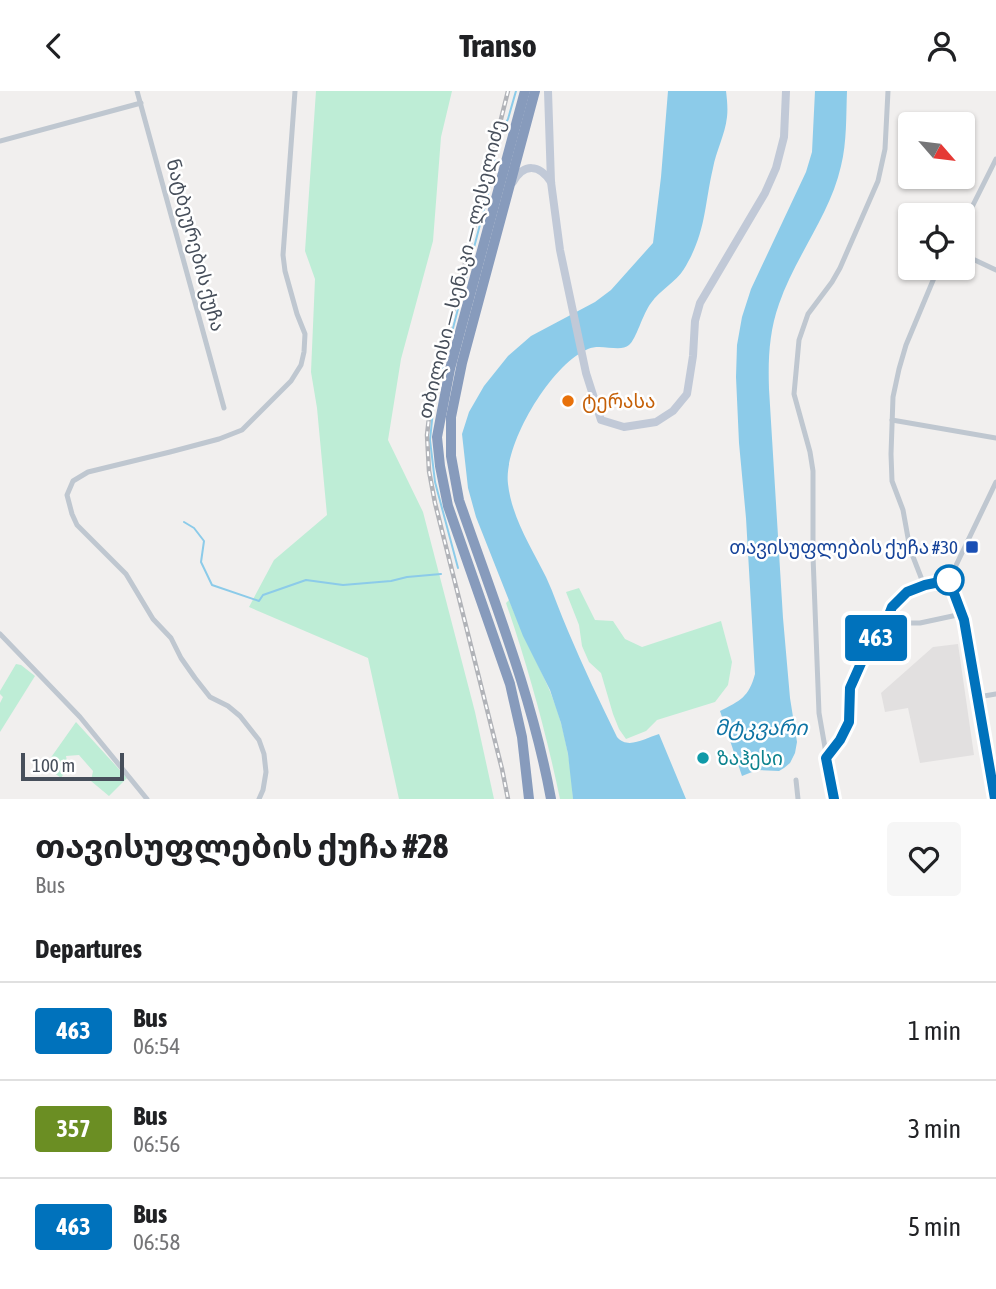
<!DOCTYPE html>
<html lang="en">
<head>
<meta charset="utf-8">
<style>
  body { margin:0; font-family:"Asap Condensed","Noto Sans Georgian",sans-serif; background:#f6f6f6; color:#202124; height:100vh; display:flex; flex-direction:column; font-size:26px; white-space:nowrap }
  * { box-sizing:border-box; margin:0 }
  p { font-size:23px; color:#757577 }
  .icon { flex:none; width:38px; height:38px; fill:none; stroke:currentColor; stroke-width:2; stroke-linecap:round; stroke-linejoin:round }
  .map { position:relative; height:708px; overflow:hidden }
  .drawer { display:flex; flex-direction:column; background:#fff; flex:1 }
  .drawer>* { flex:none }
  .badge { padding:0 14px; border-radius:5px; font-size:24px; line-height:46px }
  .needle { width:46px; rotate:118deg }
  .buttons { position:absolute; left:898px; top:21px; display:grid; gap:14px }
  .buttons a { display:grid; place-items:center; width:77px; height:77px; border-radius:7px; background:#fff; box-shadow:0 2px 5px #0004; font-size:35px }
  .scale { position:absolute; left:21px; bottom:18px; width:103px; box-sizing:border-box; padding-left:7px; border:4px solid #474f5b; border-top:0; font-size:19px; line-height:24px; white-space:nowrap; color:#474f5b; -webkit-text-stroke:5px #fff; paint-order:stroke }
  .map>.badge { position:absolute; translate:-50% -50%; box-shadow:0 0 0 4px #fff }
  h2 { padding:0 35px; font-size:26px; line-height:63px }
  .round { display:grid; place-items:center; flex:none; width:74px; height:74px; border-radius:7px; background:#f6f6f6 }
  .head { display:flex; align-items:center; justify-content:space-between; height:119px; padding:0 35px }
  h1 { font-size:33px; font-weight:700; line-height:52px }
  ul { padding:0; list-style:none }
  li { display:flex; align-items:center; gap:21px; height:98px; padding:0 35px; border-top:2px solid #e0e0e0 }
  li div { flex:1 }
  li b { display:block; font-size:26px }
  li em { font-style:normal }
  li .badge { min-width:77px; font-weight:700; text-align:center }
  header { display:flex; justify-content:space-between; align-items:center; height:91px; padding:0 35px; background:#fff; font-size:32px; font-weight:700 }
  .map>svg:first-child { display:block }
</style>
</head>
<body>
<header><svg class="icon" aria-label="back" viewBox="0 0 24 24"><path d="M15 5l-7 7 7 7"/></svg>Transo<svg class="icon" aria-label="person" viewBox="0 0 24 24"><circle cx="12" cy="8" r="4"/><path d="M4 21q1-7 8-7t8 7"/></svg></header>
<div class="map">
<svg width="996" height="708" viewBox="0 0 996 708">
  <rect width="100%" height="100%" fill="#f1efee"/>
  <path fill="#e2e0e0" d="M958 553 974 664 920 672 908 617 885 621 881 602 933 556Z"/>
  <g fill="#beedd6">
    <path d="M316 0H452L441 46 433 150 401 268 388 349 423 421 475 621 494 708H399L368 567 249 516 274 469 327 424 317 317 311 281 315 188 305 160Z"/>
    <path d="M579 497 595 529 613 530 625 548 642 556 721 530 732 571 728 594 715 611 657 629 646 640 626 648 619 638 613 623 601 582 589 571 582 555 579 534 566 501Z"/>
    <path d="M509 509C521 540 536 568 549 598 564 632 571 671 573 708H560C546 641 528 576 506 512Z"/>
    <path d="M16 573 21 574 35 585 0 641V612L3 606 0 603V600Z"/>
    <path d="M76 631 127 687 109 705 91 690 93 680 79 664 66 665 68 676 61 687 45 675Z"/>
  </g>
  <g fill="#8ccbe9">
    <path d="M668 0H726C727 8 728 18 727 26 725 44 716 60 713 77 704 116 706 142 684 178 676 191 660 199 651 212 643 222 636 249 629 254 620 262 601 252 588 258 551 273 503 354 508 393 512 427 531 456 546 486 554 503 560 522 568 540 583 576 600 611 617 646 628 659 645 647 659 643L686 708H573L568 663 561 632 550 599 523 545 476 426 468 397 462 343 469 321 484 295 508 265 531 245 595 211 611 199 653 152 661 86Z"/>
    <path d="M815 0H847C846 25 847 51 841 75 830 124 795 166 779 213 769 241 768 269 769 298L783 527 790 607 797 651 795 662 790 672 784 677 779 680 757 679 742 685 720 620C740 610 749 606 755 583L746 427 739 352 736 286 737 254 742 226 751 198 806 81 812 61Z"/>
  </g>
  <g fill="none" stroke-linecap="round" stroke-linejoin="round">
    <g stroke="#8ccbe9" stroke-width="2">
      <path d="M184 431 194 437 204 450 201 471 212 494 259 510 263 504 306 489 343 494 391 490 407 486 441 483"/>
      <path d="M458 477 435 391 430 349 434 310 489 99 500 43 508 28 516 0"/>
    </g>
    <g stroke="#bfc7d0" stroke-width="5">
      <path d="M137 0 224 317"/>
      <path d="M0 50 141 12"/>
      <path d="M962 136 996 68"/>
      <path d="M962 163 996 179"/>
      <path d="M892 329 996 347"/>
      <path d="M924 494 910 458 903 419 892 390 891 363 893 306 899 278 906 254 934 187 940 177"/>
      <path d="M888 526 908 532H920L962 523"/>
      <path d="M0 543 80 626 147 708"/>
      <path d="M978 606 996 603"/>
      <path d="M826 667 840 649 849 631 850 597 862 570 888 526 892 516 907 501 924 494 949 489"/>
      <path d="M796 689 798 708"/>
      <path d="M259 708 263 699 266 681 264 663 259 649 240 625 228 615 210 606 195 587 181 567 171 547 153 528 126 483 77 434 72 423 67 404 73 390 88 381 170 361 219 348 242 339 291 290 301 274 304 261 305 243 297 223 285 180 283 164 295 0"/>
      <path d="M834 708 819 622 813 465V380L810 361 794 303 799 249 808 223 832 191 840 177 878 90 885 58 888 0"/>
      <path d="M995 708 964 529 949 489 996 391"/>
    </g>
    <g stroke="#c1c9d7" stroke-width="8">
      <path d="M548 0 551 91 560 159 586 282 601 329 624 336 656 331 673 320 687 303 693 265 695 230 700 212 765 102 776 77 784 46 786 0"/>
      <path d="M513 91C524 72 539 73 551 91"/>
    </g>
    <g stroke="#879bbc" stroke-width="10">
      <path d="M525 0 450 278 437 346 440 375 448 415 510 593 522 646 529 708"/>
      <path d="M535 0 462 272 451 326V365L459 409C493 508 532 604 551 708"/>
    </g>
    <defs>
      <path id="rail" d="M508 0 431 309 427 344 429 380 435 412 502 678 508 708"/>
    </defs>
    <use href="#rail" stroke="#b1b3b8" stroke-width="4.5"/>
    <use href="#rail" stroke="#fff" stroke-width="2" stroke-dasharray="5" stroke-linecap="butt"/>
  </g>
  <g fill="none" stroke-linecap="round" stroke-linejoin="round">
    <defs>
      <path id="line" d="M834 708 826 667 840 649 849 631 850 597 862 570 888 526 892 516 907 501 925 494 949 489 964 529 995 708"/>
    </defs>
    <use href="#line" stroke="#fff" stroke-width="16"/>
    <use href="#line" stroke="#0072bc" stroke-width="10"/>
  </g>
  <circle fill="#e8710a" stroke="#fff" stroke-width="2.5" cx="568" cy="310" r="7"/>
  <rect fill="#1a4fb4" stroke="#fff" stroke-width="2.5" x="965" y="449" width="14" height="14" rx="3.5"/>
  <circle fill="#fff" stroke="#0072bc" stroke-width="3.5" cx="949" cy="489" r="14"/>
  <circle fill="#0f9aa8" stroke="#fff" stroke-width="2.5" cx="703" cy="667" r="7"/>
  <g text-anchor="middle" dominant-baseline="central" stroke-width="5" stroke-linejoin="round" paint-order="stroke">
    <g font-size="19" fill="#474f5b" stroke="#fff">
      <text transform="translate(196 154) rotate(75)">ნატბეურების ქუჩა</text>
      <text transform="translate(461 178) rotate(-76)">თბილისი — სენაკი — ლესელიძე</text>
    </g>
    <g font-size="19" fill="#c56008" stroke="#fff" text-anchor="start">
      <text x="582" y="310">ტერასა</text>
    </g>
    <g font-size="19" fill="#164399" stroke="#fff" text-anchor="end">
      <text x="958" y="456">თავისუფლების ქუჩა #30</text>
    </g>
    <g font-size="19" fill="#0d838f" stroke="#fff" text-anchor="start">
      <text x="717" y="667">ზაჰესი</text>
    </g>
    <g font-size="21" font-style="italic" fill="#1075a5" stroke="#fff">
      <text x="761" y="636">მტკვარი</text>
    </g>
  </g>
</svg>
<div class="buttons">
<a><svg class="needle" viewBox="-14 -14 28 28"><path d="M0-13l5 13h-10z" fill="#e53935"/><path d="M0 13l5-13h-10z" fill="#757577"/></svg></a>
<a><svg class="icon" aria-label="locate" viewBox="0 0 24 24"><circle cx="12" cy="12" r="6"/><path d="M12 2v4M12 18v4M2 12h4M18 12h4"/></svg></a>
</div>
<div class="scale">100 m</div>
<b class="badge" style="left:876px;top:547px;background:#0072bc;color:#fff">463</b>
</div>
<section class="drawer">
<div class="head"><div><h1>თავისუფლების ქუჩა #28</h1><p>Bus</p></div><a class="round"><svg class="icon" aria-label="heart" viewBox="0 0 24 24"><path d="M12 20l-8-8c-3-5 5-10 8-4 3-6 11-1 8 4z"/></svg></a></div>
<h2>Departures</h2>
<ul>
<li><span class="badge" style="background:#0072bc;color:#fff">463</span><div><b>Bus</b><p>06:54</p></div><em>1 min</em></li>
<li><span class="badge" style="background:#6b8e23;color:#fff">357</span><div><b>Bus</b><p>06:56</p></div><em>3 min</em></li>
<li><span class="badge" style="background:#0072bc;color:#fff">463</span><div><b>Bus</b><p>06:58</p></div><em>5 min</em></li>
</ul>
</section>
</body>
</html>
